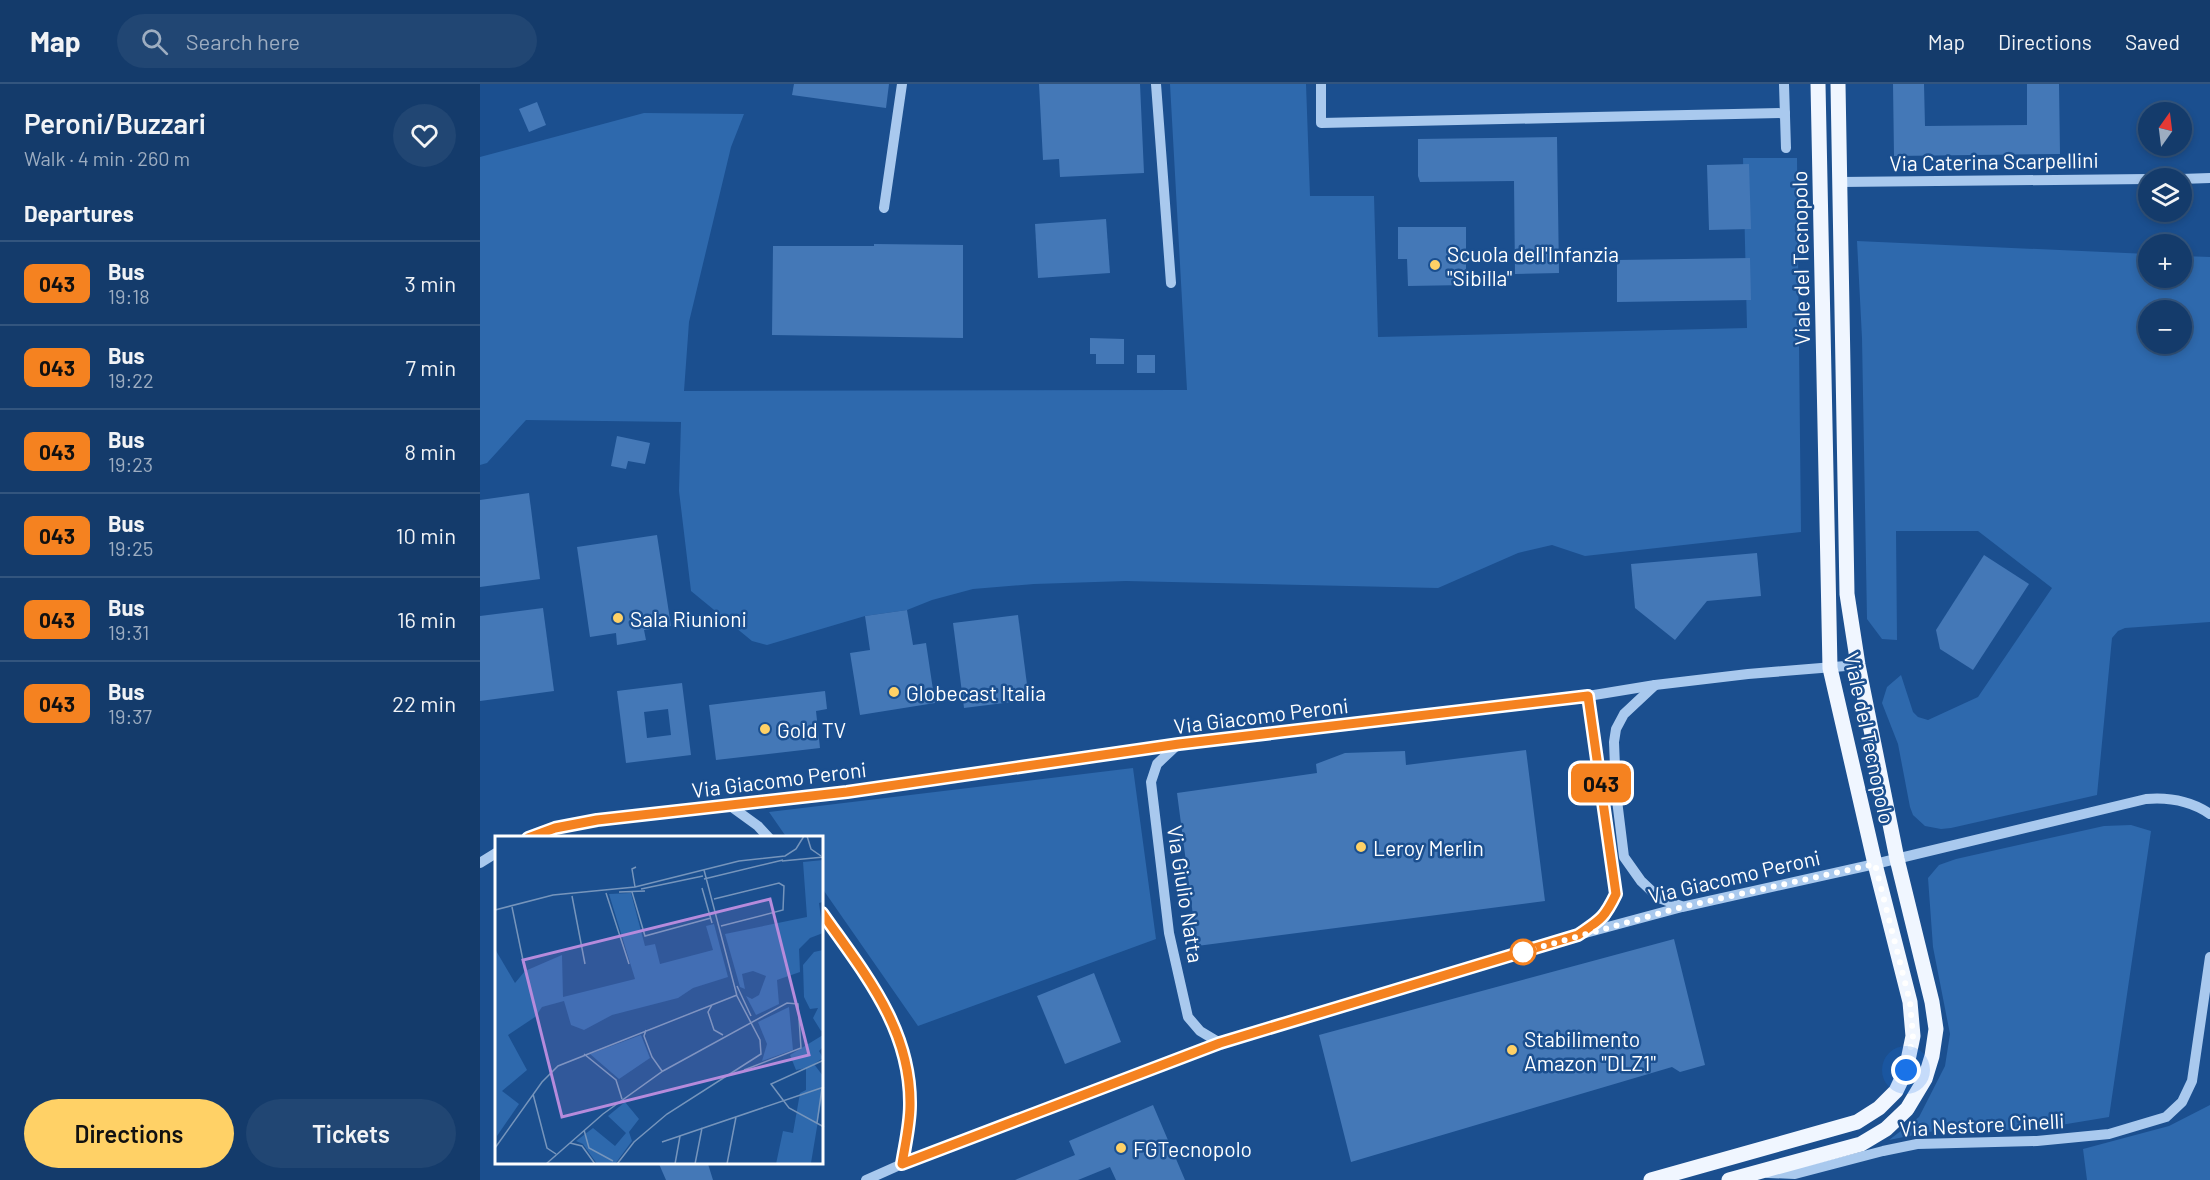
<!DOCTYPE html>
<html lang="en">
<head>
<meta charset="utf-8">
<style>
  body { margin:0; font-family:Barlow,sans-serif; background:#214673; color:#f1f3f6; height:100vh; display:flex; flex-direction:column; font-size:22px; white-space:nowrap }
  * { box-sizing:border-box; margin:0 }
  p { font-size:20px; color:#9dadc1 }
  .icon { flex:none; width:33px; height:33px; fill:none; stroke:currentColor; stroke-width:2; stroke-linecap:round; stroke-linejoin:round }
  .map { position:relative; flex:1; overflow:hidden }
  .details { display:flex; flex-direction:column; background:#143b6b; width:480px }
  .details>* { flex:none }
  .badge { padding:0 12px; border-radius:9px; font-size:21px; line-height:39px }
  .needle { width:39px; rotate:14deg }
  .tools { position:absolute; left:1658px; top:18px; display:grid; gap:12px }
  .tools a { display:grid; place-items:center; width:54px; height:54px; border-radius:50%; background:#143b6b; box-shadow:0 3px 9px #0003,0 0 0 2px #33557e; font-size:30px }
  .you { position:absolute; width:30px; height:30px; margin:-15px; border:4px solid #fff; border-radius:50%; background:#1a73e8; box-shadow:0 0 0 9px #1a73e833 }
  .map>.badge { position:absolute; translate:-50% -50%; box-shadow:0 0 0 3px #fff }
  h2 { padding:0 24px; font-size:22px; line-height:54px }
  .round { display:grid; place-items:center; flex:none; width:63px; height:63px; border-radius:32px; background:#214673 }
  .summary { display:flex; align-items:center; justify-content:space-between; height:102px; padding:0 24px }
  h1 { font-size:28px; font-weight:600; line-height:45px }
  .primary-button { display:flex; gap:12px; margin-top:auto; padding:12px 24px }
  .primary-button a { flex:1; height:69px; border-radius:36px; background:#ffd166; color:#111; font-size:24px; font-weight:600; line-height:69px; text-align:center }
  .primary-button a+a { background:#214673; color:#f1f3f6 }
  ul { padding:0; list-style:none }
  li { display:flex; align-items:center; gap:18px; height:84px; padding:0 24px; border-top:2px solid #33557e }
  li div { flex:1 }
  li b { display:block; font-size:22px }
  li em { font-style:normal }
  li .badge { min-width:66px; font-weight:700; text-align:center }
  header { display:flex; align-items:center; gap:36px; box-sizing:border-box; height:84px; padding:0 30px; background:#143b6b; border-bottom:2px solid #33557e }
  header strong { font-size:28px }
  nav { display:flex; gap:33px; margin-inline-start:auto; font-size:21px }
  .search { width:420px; height:54px; background:#214673; display:flex; align-items:center; gap:15px; box-sizing:border-box; padding:0 21px; border-radius:33px; color:#9dadc1; font-size:22px }
  main { display:flex; flex:1; min-height:0 }
  .map>svg:first-child { display:block }
</style>
</head>
<body>
<header>
<strong>Map</strong>
<div class="search"><svg class="icon" aria-label="search" viewBox="0 0 24 24"><circle cx="10" cy="10" r="6"/><path d="M15 15l6 6"/></svg>Search here</div>
<nav><a>Map</a><a>Directions</a><a>Saved</a></nav>
</header>
<main>
<section class="details">
<div class="summary"><div><h1>Peroni/Buzzari</h1><p>Walk · 4 min · 260 m</p></div><a class="round"><svg class="icon" aria-label="heart" viewBox="0 0 24 24"><path d="M12 20l-8-8c-3-5 5-10 8-4 3-6 11-1 8 4z"/></svg></a></div>
<h2>Departures</h2>
<ul>
<li><span class="badge" style="background:#f58220;color:#111">043</span><div><b>Bus</b><p>19:18</p></div><em>3 min</em></li>
<li><span class="badge" style="background:#f58220;color:#111">043</span><div><b>Bus</b><p>19:22</p></div><em>7 min</em></li>
<li><span class="badge" style="background:#f58220;color:#111">043</span><div><b>Bus</b><p>19:23</p></div><em>8 min</em></li>
<li><span class="badge" style="background:#f58220;color:#111">043</span><div><b>Bus</b><p>19:25</p></div><em>10 min</em></li>
<li><span class="badge" style="background:#f58220;color:#111">043</span><div><b>Bus</b><p>19:31</p></div><em>16 min</em></li>
<li><span class="badge" style="background:#f58220;color:#111">043</span><div><b>Bus</b><p>19:37</p></div><em>22 min</em></li>
</ul>
<div class="primary-button"><a>Directions</a><a>Tickets</a></div>
</section>
<div class="map">
<svg width="1730" height="1096" viewBox="0 0 1730 1096">
  <rect width="100%" height="100%" fill="#1b4f8f"/>
  <g fill="#2e69ad" fill-rule="evenodd">
    <path d="M690 0H826L830 112H894L898 253 1267 244 1263 74H1317L1321 448 1105 472 1072 461 1038 469 958 504 646 497 554 500 493 505 452 516 427 526 385 532 287 561 272 557 211 507 199 407 201 338 46 336 7 379 0 381V73L164 29 264 30 251 63 209 238 204 307 707 306Z"/>
    <path d="M1377 157 1668 170V194H1701V172L1730 173V538L1645 544 1638 547 1632 554 1617 711 1471 744 1461 745 1445 742 1433 731 1430 723 1418 660 1402 619 1407 603 1421 591 1433 628 1438 633 1448 636 1498 613 1572 504 1498 447H1416L1417 556 1402 555 1387 535 1382 254ZM1701 226V260H1668V226Z"/>
    <path d="M653 684 676 855 438 942 342 804V754H307L289 728Z"/>
    <path d="M1651 741 1671 747 1629 1033 1551 1046 1464 1045 1409 1056 1439 1033 1465 982 1470 950 1453 863 1448 794 1459 781 1476 775 1624 742Z"/>
    <path d="M1730 1021V1096H1607L1603 1065 1689 1042Z"/>
  </g>
  <g fill="#4478b7" fill-rule="evenodd">
    <path d="M314 0H409L406 24 312 11Z"/>
    <path d="M559 0H660L664 89 580 93 579 75 563 76Z"/>
    <path d="M1413 0H1444L1445 42 1547 41V0H1579L1580 70 1414 72Z"/>
    <path d="M57 18 66 41 49 48 39 25Z"/>
    <path d="M1077 53 1079 189 1035 190 1034 97 940 98 938 92V55Z"/>
    <path d="M1269 80 1271 145 1229 146 1227 81Z"/>
    <path d="M626 135 630 189 558 194 555 140Z"/>
    <path d="M918 143H986V201L928 202 927 175H918Z"/>
    <path d="M394 160 483 161V254L292 251 293 162H394Z"/>
    <path d="M1270 174 1271 216 1137 218V176Z"/>
    <path d="M610 254 644 255V280H616V270H610Z"/>
    <rect x="657" y="271" width="18" height="18"/>
    <path d="M137 352 170 359 165 380 148 377 146 385 131 382Z"/>
    <path d="M49 409 60 495 0 503V416Z"/>
    <path d="M177 451 191 542 164 546 166 556 137 561 136 549 110 553 97 463Z"/>
    <path d="M1277 469 1281 512 1227 517 1195 556 1155 524 1151 480Z"/>
    <path d="M1504 471 1549 500 1493 586 1460 565 1456 546Z"/>
    <path d="M63 524 74 607 0 617V532Z"/>
    <path d="M427 526 433 561 446 559 455 619 380 631 370 569 390 566 385 532Z"/>
    <path d="M538 531 549 616 484 624 473 539Z"/>
    <path d="M202 599 211 671 146 679 137 607ZM188 625 191 651 167 654 164 628Z"/>
    <path d="M345 607 347 625 336 627 340 664 236 676 229 621Z"/>
    <path d="M1046 666 1065 817 717 862 697 709 837 689 836 680 865 669 925 667 926 681Z"/>
    <path d="M1194 855 1225 981 1200 988 1192 983 871 1078 839 951Z"/>
    <path d="M614 889 641 958 585 980 557 912Z"/>
    <path d="M673 1021 705 1096H636L630 1083 598 1096H535L595 1071 589 1057Z"/>
    <path d="M179 1080H228L233 1096H186Z"/>
  </g>
  <g fill="none" stroke-linecap="round" stroke-linejoin="round">
    <g stroke="#a9c9ee" stroke-width="10">
      <path d="M676 0 691 199"/>
      <path d="M841 0V39L1305 29"/>
      <path d="M1304 0 1306 64"/>
      <path d="M1701 95 1730 94"/>
      <path d="M1360 98 1668 95"/>
      <path d="M404 124 422 0"/>
      <path d="M1175 601 1144 630 1136 645 1134 658 1136 708 1144 773 1161 797 1179 814 1201 822"/>
      <path d="M696 662 677 680 671 698 689 849 708 933 720 947 740 959"/>
      <path d="M249 721 278 742 289 754"/>
      <path d="M48 754 75 744 117 736 367 708 699 660 1108 612 1175 601 1268 590 1378 581"/>
      <path d="M0 779 16 769"/>
      <path d="M342 829C384 889 431 944 430 1021 430 1041 425 1061 422 1080"/>
      <path d="M1106 846 1125 833 1136 810 1108 612"/>
      <path d="M1288 1089 1315 1090 1403 1067 1437 1060 1557 1057 1629 1050 1686 1033 1702 1018 1712 997 1730 873"/>
      <path d="M386 1096 422 1080 740 959 1098 851 1202 823 1395 780 1666 715C1689 713 1711 717 1730 730"/>
    </g>
    <g stroke="#f0f6ff" stroke-width="15">
      <path d="M1171 1096 1377 1038 1399 1024 1416 1007 1426 986 1433 952 1430 918 1395 780 1350 584 1338 0"/>
      <path d="M1249 1096 1381 1060 1406 1045 1427 1025 1445 995 1452 972 1456 945 1452 918 1417 775 1378 581 1367 510 1358 0"/>
    </g>
  </g>
  <g fill="none" stroke-linecap="round" stroke-linejoin="round">
    <defs>
      <path id="line" d="M48 754 75 744 117 736 367 708 699 660 1108 612 1136 810C1124 835 1120 836 1098 851L740 959 422 1080C425 1061 430 1041 430 1021 431 944 384 889 342 829"/>
    </defs>
    <use href="#line" stroke="#fff" stroke-width="14"/>
    <use href="#line" stroke="#f58220" stroke-width="9"/>
    <path stroke="#fff" stroke-width="6" stroke-dasharray="0 10.8" d="M1043 868 1202 823 1395 780 1430 918 1433 952 1426 986"/>
  </g>
  <g fill="#ffd166" stroke="#1b4f8f" stroke-width="2">
    <circle cx="955" cy="181" r="6"/>
    <circle cx="138" cy="534" r="6"/>
    <circle cx="414" cy="608" r="6"/>
    <circle cx="285" cy="645" r="6"/>
    <circle cx="881" cy="763" r="6"/>
    <circle cx="1032" cy="966" r="6"/>
    <circle cx="641" cy="1064" r="6"/>
  </g>
  <circle fill="#fff" stroke="#f58220" stroke-width="3" cx="1043" cy="868" r="12"/>
  <g text-anchor="middle" dominant-baseline="central" stroke-width="5" stroke-linejoin="round" paint-order="stroke">
    <g font-size="21" fill="#fff" stroke="#1b4f8f">
      <text transform="translate(1514 77) rotate(-1)">Via Caterina Scarpellini</text>
      <text transform="translate(1320 174) rotate(-91)">Viale del Tecnopolo</text>
      <text transform="translate(781 631) rotate(-7)">Via Giacomo Peroni</text>
      <text transform="translate(1390 654) rotate(78)">Viale del Tecnopolo</text>
      <text transform="translate(299 695) rotate(-7)">Via Giacomo Peroni</text>
      <text transform="translate(1254 792) rotate(-13)">Via Giacomo Peroni</text>
      <text transform="translate(706 810) rotate(81)">Via Giulio Natta</text>
      <text transform="translate(1502 1040) rotate(-3)">Via Nestore Cinelli</text>
    </g>
    <g font-size="21" fill="#fff" stroke="#1b4f8f" text-anchor="start">
      <text x="967" y="169">Scuola dell'Infanzia<tspan x="967" dy="24">"Sibilla"</tspan></text>
      <text x="150" y="534">Sala Riunioni</text>
      <text x="426" y="608">Globecast Italia</text>
      <text x="297" y="645">Gold TV</text>
      <text x="893" y="763">Leroy Merlin</text>
      <text x="1044" y="954">Stabilimento<tspan x="1044" dy="24">Amazon "DLZ1"</tspan></text>
      <text x="653" y="1064">FGTecnopolo</text>
    </g>
  </g>
  <g transform="translate(15 752)">
    <rect width="328" height="328" fill="#1b4f8f"/>
    <path d="M328 24V66L324 67 328 97 315 102 304 113 305 136 282 144 284 168 261 179 251 160 257 163 264 159 271 140 258 135 247 138 250 153 245 151 230 98 312 81 308 26ZM136 57 150 110 160 108 165 128 218 114 211 90 219 88 233 141 198 152 183 162 117 179 89 194 76 189 69 165 47 171 40 181 13 199 32 234 7 255 24 268 2 300 0 113 20 147 30 135 67 119 68 161 140 143 114 58ZM328 114 329 193 326 195 318 182 323 172 315 173 309 161 308 129 319 116ZM294 171 298 214 267 225 272 208 263 186ZM146 199 155 222 124 243 95 218ZM328 199V211L324 215 328 222 319 228 328 240 329 249 316 327 281 328 288 295 298 297 305 257 311 254V232L301 234 295 219ZM130 266 144 283 134 296 137 305 120 328H102L88 308 81 305 98 292 120 310 131 297 113 280Z" fill="#2e69ad"/>
    <path fill="none" stroke="#7695bc" stroke-width="1.5" d="M312 0 316 13 326 20M287 25 329 21M209 43 288 24M140 51 137 33 141 31M207 52 217 87M146 53 208 40M124 56 150 55M137 56 150 100 216 82M111 57 134 128M77 60 90 128M219 63 284 47 289 50 288 74 226 90M17 71 30 134M0 74 58 59 140 51 244 25 290 20 301 13 309 0M242 150 256 180M217 169 213 176 219 194 228 199M151 194 149 200 157 221 167 235M89 218 121 244 127 263M329 224 276 248 294 272 329 291M38 258 52 312 61 318M322 287 327 252M89 294 94 312 118 325M167 306 329 251M75 307 87 310 100 328M0 312 47 246 63 230 242 159M51 328 108 278 168 235 292 167 303 168 306 212 249 234M122 328 139 306 172 278 266 218 265 204 242 160 209 34M180 328 185 300M200 328 207 292M232 328 241 281"/>
    <path fill="#b68bdc" fill-opacity="0.15" stroke="#b68bdc" stroke-width="3" d="M275 63 314 219 67 281 28 124Z"/>
    <rect width="328" height="328" fill="none" stroke="#fff" stroke-width="3"/>
  </g>
</svg>
<div class="tools">
<a><svg class="needle" viewBox="-14 -14 28 28"><path d="M0-13l5 13h-10z" fill="#e53935"/><path d="M0 13l5-13h-10z" fill="#9dadc1"/></svg></a>
<a><svg class="icon" aria-label="layers" viewBox="0 0 24 24"><path d="M12 4l9 5-9 5-9-5zM3 14l9 5 9-5"/></svg></a>
<a>+</a>
<a>−</a>
</div>
<div class="you" style="left:1426px;top:986px"></div>
<b class="badge" style="left:1121px;top:699px;background:#f58220;color:#111">043</b>
</div>
</main>
</body>
</html>
